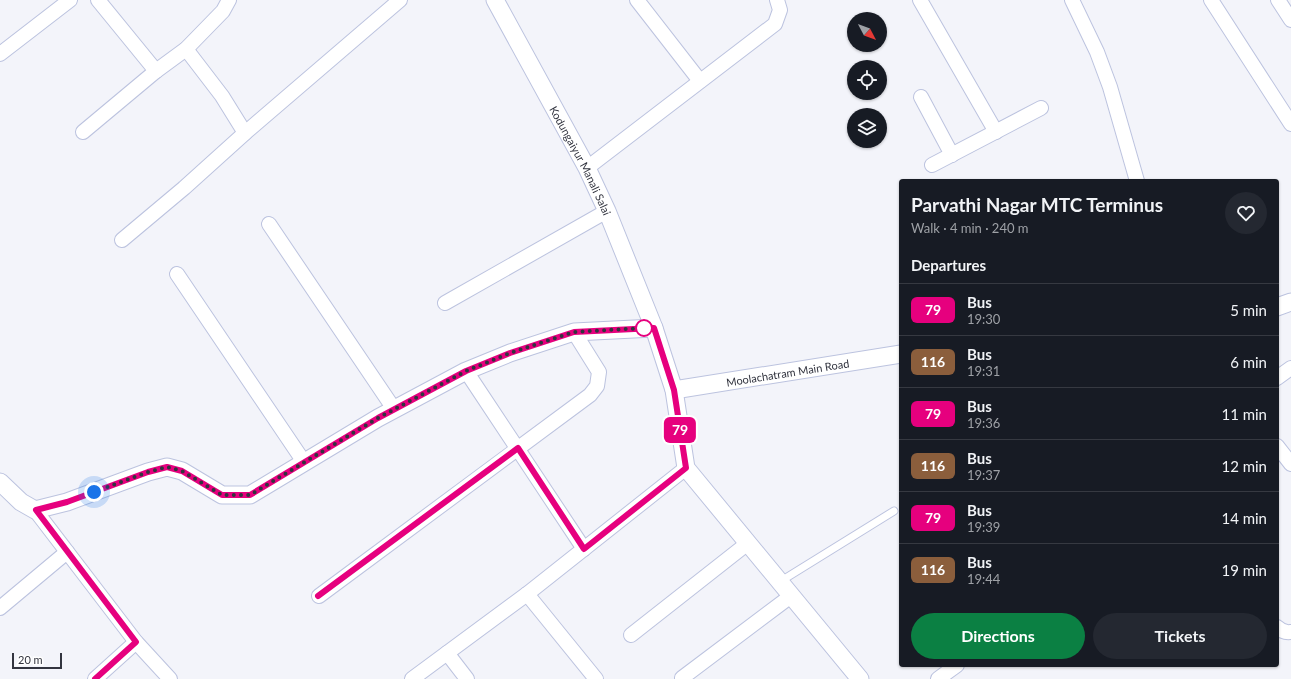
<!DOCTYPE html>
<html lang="en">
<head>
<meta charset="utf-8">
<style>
  body { margin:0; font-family:Lato,sans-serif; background:#242831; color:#f1f3f6; height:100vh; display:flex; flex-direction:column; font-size:15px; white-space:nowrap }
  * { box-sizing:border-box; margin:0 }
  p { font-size:13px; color:#9ea1a6 }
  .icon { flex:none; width:22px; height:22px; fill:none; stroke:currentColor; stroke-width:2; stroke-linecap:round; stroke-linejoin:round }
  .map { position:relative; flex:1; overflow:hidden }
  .panel { position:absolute; left:899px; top:179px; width:380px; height:488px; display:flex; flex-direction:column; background:#171b24; border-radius:4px; box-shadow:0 1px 3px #0004 }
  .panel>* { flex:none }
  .badge { padding:0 8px; border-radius:6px; font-size:14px; line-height:26px }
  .needle { width:26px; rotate:131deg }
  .tools { position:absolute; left:847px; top:12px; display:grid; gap:8px }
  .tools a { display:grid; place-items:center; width:40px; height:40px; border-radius:50%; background:#171b24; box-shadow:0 1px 3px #0004; font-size:20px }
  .scale { position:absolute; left:12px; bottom:10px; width:50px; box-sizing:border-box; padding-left:4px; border:2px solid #32343f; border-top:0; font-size:11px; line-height:14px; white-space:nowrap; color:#32343f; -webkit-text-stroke:3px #fff; paint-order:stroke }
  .you { position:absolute; width:20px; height:20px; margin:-10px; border:3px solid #fff; border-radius:50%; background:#1a73e8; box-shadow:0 0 0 6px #1a73e833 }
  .map>.badge { position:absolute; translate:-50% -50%; box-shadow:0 0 0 2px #fff }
  h2 { padding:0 12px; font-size:15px; line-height:36px }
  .round { display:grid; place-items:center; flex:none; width:42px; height:42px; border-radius:21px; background:#242831 }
  .head { display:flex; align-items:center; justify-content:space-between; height:68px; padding:0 12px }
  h1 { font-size:19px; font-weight:700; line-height:30px }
  .cta { display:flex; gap:8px; margin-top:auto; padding:8px 12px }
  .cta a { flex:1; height:46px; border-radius:24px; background:#0b8043; color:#fff; font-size:16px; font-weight:700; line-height:46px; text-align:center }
  .cta a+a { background:#242831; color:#f1f3f6 }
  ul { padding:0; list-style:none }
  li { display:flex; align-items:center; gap:12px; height:52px; padding:0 12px; border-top:1px solid #363941 }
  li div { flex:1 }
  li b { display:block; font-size:15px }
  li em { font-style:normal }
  li .badge { min-width:44px; font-weight:700; text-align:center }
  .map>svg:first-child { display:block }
</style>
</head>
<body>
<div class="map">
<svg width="1291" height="679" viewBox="0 0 1291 679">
  <rect width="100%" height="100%" fill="#f3f4fa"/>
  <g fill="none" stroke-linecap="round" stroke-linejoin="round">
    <defs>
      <path id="service" d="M781 581 894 511"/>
      <g id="minor">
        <path d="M98 0 156 71"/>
        <path d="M637 0 700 81"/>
        <path d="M920 0 996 132"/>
        <path d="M1072 0 1097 52 1110 87 1137 181"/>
        <path d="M1211 0 1291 124"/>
        <path d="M1278 0 1291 20"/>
        <path d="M186 49 222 96 245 133"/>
        <path d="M0 54 70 0"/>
        <path d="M921 97 952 155"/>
        <path d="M83 132 156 71 186 49 223 11 229 0"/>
        <path d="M932 165 1041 108"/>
        <path d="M587 168 775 24 780 10 777 0"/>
        <path d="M269 224 394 409"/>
        <path d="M122 240 184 188 245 133 400 0"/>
        <path d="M177 274 304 462"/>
        <path d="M445 303 607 211"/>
        <path d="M466 371 584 549"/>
        <path d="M1277 378 1291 368"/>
        <path d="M1277 446 1291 464"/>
        <path d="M35 510 136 642 170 679"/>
        <path d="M527 594 596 679"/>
        <path d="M319 596 590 395 597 386 599 372 574 332"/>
        <path d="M0 608 67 552"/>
        <path d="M1277 627C1281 631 1285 633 1291 632"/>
        <path d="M631 635 748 543"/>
        <path d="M447 653 467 679"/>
        <path d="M682 678 791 596"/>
        <path d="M95 679 136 642"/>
        <path d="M412 679 527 594 686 468"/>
        <path d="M938 679 957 665"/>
      </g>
      <g id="tertiary">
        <path id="s1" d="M495 0 587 168 607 211 654 328 674 390 686 468 860 679"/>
        <path d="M1277 307 1291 302"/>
        <path id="s2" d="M674 390 901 354"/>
        <path d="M0 482 21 502 35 510 67 502 148 472 167 467 182 471 222 495H250L378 418 466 371 510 353 574 332 654 328"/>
      </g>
    </defs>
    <use href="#service" stroke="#bcc3df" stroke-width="9"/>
    <use href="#minor" stroke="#bcc3df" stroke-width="16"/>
    <use href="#tertiary" stroke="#bcc3df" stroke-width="19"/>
    <use href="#service" stroke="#fff" stroke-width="7"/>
    <use href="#minor" stroke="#fff" stroke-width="14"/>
    <use href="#tertiary" stroke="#fff" stroke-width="17"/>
  </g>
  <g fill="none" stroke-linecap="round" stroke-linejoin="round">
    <defs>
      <path id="line" d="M95 679 136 642 36 510 67 502 148 472 167 467 182 471 222 495H250L378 418 466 371 510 353 574 332 654 328 674 390 686 468 584 549 518 448 318 596"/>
    </defs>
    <use href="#line" stroke="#fff" stroke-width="9"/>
    <use href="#line" stroke="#e6007e" stroke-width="6"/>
    <path stroke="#32343f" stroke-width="4" stroke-dasharray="0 7.2" d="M94 492 148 472 167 467 182 471 222 495H250L378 418 466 371 510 353 574 332 644 328"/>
  </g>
  <circle fill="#fff" stroke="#e6007e" stroke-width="2" cx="644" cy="328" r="8"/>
  <g text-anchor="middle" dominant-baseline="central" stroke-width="3" stroke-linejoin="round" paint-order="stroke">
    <g font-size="11" fill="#32343f" stroke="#fff">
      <text stroke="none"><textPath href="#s1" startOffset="182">Kodungaiyur Manali Salai</textPath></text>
      <text stroke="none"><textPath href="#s2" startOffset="115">Moolachatram Main Road</textPath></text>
    </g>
  </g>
</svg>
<div class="tools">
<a><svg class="needle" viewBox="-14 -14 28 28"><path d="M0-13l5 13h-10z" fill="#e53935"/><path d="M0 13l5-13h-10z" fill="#9ea1a6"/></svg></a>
<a><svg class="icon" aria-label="locate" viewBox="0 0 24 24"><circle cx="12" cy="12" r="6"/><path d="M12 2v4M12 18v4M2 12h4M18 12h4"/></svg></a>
<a><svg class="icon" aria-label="layers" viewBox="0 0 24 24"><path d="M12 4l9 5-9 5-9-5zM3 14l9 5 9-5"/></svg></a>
</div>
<div class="scale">20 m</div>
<div class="you" style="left:94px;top:492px"></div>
<b class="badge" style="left:680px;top:430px;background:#e6007e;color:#fff">79</b>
<section class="panel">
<div class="head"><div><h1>Parvathi Nagar MTC Terminus</h1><p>Walk · 4 min · 240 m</p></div><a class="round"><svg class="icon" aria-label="heart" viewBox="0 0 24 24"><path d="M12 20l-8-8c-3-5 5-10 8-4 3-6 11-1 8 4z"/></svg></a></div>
<h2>Departures</h2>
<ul>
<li><span class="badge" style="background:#e6007e;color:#fff">79</span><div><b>Bus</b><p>19:30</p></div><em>5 min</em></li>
<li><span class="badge" style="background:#8b5e3c;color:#fff">116</span><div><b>Bus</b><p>19:31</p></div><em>6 min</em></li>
<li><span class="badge" style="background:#e6007e;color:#fff">79</span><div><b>Bus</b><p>19:36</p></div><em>11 min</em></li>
<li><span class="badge" style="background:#8b5e3c;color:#fff">116</span><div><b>Bus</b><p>19:37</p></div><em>12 min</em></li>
<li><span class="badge" style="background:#e6007e;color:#fff">79</span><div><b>Bus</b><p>19:39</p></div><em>14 min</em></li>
<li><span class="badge" style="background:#8b5e3c;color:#fff">116</span><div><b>Bus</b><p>19:44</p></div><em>19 min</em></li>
</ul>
<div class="cta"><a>Directions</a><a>Tickets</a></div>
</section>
</div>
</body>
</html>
